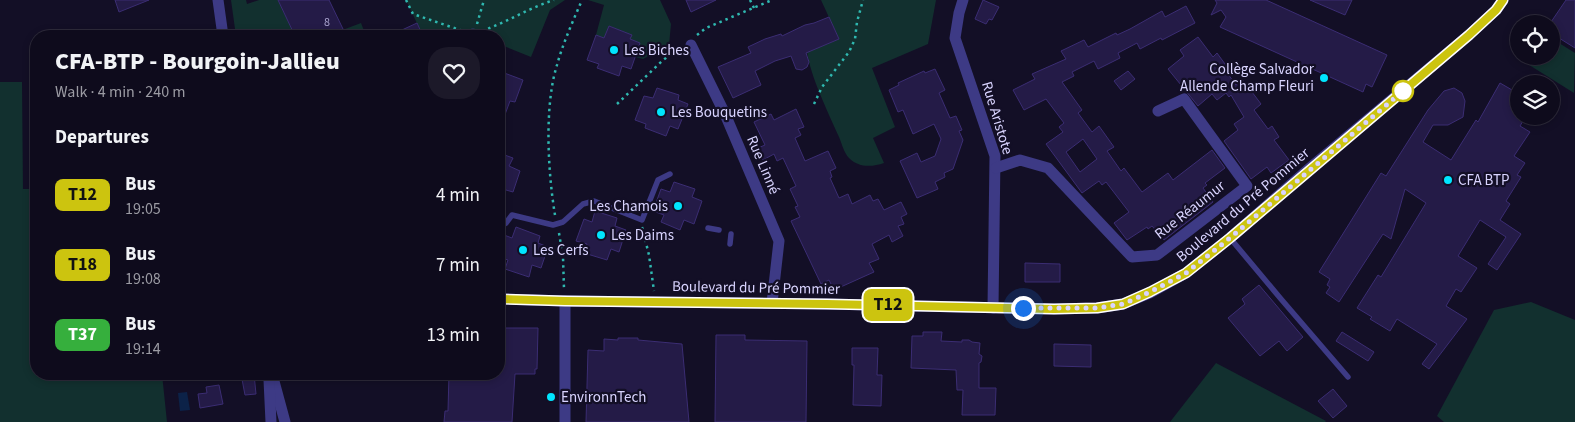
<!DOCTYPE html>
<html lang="en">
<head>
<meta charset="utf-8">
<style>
  body { margin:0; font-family:"Source Sans 3",sans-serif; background:#1c1929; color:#f1f3f6; height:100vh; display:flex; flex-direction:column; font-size:19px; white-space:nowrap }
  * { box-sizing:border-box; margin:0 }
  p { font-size:16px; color:#9b9ba3 }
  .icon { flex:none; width:28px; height:28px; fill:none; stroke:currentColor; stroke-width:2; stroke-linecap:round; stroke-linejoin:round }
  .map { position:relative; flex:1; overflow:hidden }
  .panel { position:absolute; left:30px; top:30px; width:475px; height:350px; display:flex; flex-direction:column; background:#0e0b1c; border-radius:20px; box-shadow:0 2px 8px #0003,0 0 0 1px #2e2b3b }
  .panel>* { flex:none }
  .badge { padding:0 10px; border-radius:8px; font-size:18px; line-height:32px }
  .tools { position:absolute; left:1510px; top:15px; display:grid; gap:10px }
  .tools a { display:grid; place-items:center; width:50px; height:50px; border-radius:50%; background:#0e0b1c; box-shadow:0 2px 8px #0003,0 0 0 1px #2e2b3b; font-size:25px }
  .you { position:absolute; width:25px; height:25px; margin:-12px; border:4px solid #fff; border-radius:50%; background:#1a73e8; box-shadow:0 0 0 8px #1a73e833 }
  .map>.badge { position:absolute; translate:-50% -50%; box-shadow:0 0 0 2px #fff }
  h2 { padding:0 25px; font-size:19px; line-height:45px }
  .round { display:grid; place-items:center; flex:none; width:52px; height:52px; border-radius:20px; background:#1c1929 }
  .headline { display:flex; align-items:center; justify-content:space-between; height:85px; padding:0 25px }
  h1 { font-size:24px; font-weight:800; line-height:38px }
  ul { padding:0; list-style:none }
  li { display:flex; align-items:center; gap:15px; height:70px; padding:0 25px }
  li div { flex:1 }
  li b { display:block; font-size:19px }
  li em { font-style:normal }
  li .badge { min-width:55px; font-weight:700; text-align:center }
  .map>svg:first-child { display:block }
</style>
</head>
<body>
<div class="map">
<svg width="1575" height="422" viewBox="0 0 1575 422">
  <rect width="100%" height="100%" fill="#130f26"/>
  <g fill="#12302f">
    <path d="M231 0H246L247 4 259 0H278L295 36H236Z"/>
    <path d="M406 0H565L550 10 531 57 499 44V36H423Z"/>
    <path d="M588 0H660L671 24 669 45 643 59 635 57 630 39 631 35 609 26 604 38 596 35 604 5Z"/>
    <path d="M821 0H936L928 44 872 68 895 127 873 138 884 163C872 167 859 168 849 158 844 153 842 144 839 137 829 114 810 76 807 51L839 39Z"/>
    <path d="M361 23 366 36H333L332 34Z"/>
    <path d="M1551 38 1575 53 1574 93 1523 61 1526 56H1551Z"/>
    <path d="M0 82H22L23 189H36V374H162L167 422H0Z"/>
    <path d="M1531 302 1575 320V422H1444L1437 416 1494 310Z"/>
    <path d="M1216 363 1326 421 1325 422H1170Z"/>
  </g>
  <path fill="#0c2248" d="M187 392 190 410 180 411 178 393Z"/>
  <g fill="#241b47" stroke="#3b2d73" fill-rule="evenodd">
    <path d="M115 0H149L119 12Z"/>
    <path d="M278 0H329L343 29 328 36H295Z"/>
    <path d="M686 0H716L691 12Z"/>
    <path d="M983 0 999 7 992 20 989 19 986 24 975 19Z"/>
    <path d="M1215 0H1266L1387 55 1372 87 1366 84 1363 92 1220 27 1226 17 1221 10 1211 15 1217 3Z"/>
    <path d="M1310 0H1352L1345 15Z"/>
    <path d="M1566 0H1575V48L1551 33V22Z"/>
    <path d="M1186 6 1195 23 1162 40 1161 38 1140 49 1137 43 1118 53 1120 58 1098 69 1094 61 1072 72 1074 76 1062 82 1082 110 1078 113 1092 132 1099 126 1114 147 1107 151 1121 171 1124 168 1142 192 1168 173 1173 180 1212 150 1225 168 1205 183 1207 185 1203 188 1213 202 1164 240 1152 226 1148 229 1147 227 1127 240 1114 223 1129 212 1106 182 1102 185 1099 181 1082 193 1046 144 1063 132 1059 127 1064 123 1046 99 1024 110 1013 90 1035 79 1032 74 1066 59 1061 51 1084 40 1088 47 1116 33 1117 35 1130 29 1162 11 1165 17ZM1083 139 1097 159 1080 172 1066 152Z"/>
    <path d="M829 17 839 39 806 53 809 62 807 67 802 70 796 69 791 56 775 61 755 71 761 85 733 98 718 67 751 53 748 47 765 39 781 34 782 36 805 25 814 23Z"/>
    <path d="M417 23 423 36H389Z"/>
    <path d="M609 26 632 35 630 39 640 43 631 69 622 66 619 76 597 68 599 64 587 60 596 35 604 38Z"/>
    <path d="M1198 37 1213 57 1217 53 1225 64 1222 66 1236 85 1243 80 1261 104 1254 110 1268 129 1272 126 1279 137 1274 140 1289 160 1271 173 1267 167 1251 179 1224 141 1238 130 1234 124 1244 117 1231 95 1229 97 1226 93 1217 100 1212 94 1198 106 1168 69 1184 56 1180 50Z"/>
    <path d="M935 69 945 90 939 93 950 118 956 116 962 130 959 131 963 140 953 169 944 173 945 177 935 182 938 189 917 198 900 161 917 153 921 162 935 156 941 139 934 124 913 134 903 110 898 112 889 90 899 85 898 83 924 71 925 73Z"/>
    <path d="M499 71 523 80 515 102 510 101 500 128Z"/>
    <path d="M1128 71 1135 79 1121 90 1114 81Z"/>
    <path d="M1500 83 1519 94V116H1526L1520 126 1530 132 1514 156 1525 163 1517 175 1521 177 1506 201 1510 204 1500 220 1521 234 1497 270 1488 264 1506 237 1480 220 1458 256 1477 268 1461 292 1456 289 1446 306 1467 319 1429 369 1422 364 1437 344 1397 319 1390 331 1370 319 1372 317 1357 308 1378 275 1381 277 1426 203 1405 189 1391 239 1383 234 1339 302 1326 293 1330 287 1327 285 1330 279 1319 272 1381 173 1386 176 1428 110 1444 91 1454 88 1462 93 1465 101 1463 117 1448 125H1433L1423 142 1451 160 1476 120 1478 122Z"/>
    <path d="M657 88 679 95 678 100 688 104 678 129 670 126 666 136 645 128 646 124 635 120 644 96 653 98Z"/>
    <path d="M796 109 804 127 798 129 801 135 795 138 805 161 828 151 836 168 830 171 832 177 830 178 839 198 848 194 852 204 870 195 873 201 878 199 884 210 901 202 907 214 901 217 904 224 898 226 903 236 892 242 889 235 872 244 879 259 869 263 874 272 834 290 829 280 821 284 791 221 800 217 795 207 798 206 790 189 796 186 783 158 777 161 774 154 763 160 758 148 765 145 754 122 771 114 774 120Z"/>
    <path d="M499 153 513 158 509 166 520 171 513 192 499 188Z"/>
    <path d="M674 182 695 189 692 197 702 201 694 224 684 220 680 230 661 222 664 215 653 211 661 189 670 192Z"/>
    <path d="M595 211 617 218 615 226 626 230 619 252 611 249 607 260 584 253 587 244 576 241 584 219 592 222Z"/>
    <path d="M516 227 540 236 538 243 548 247 541 268 532 265 529 277 505 269 508 260 499 257 504 235 512 238Z"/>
    <path d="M1025 263 1060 264V282H1025Z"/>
    <path d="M1259 285 1303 337 1287 351 1279 341 1260 356 1228 318 1245 304 1242 299Z"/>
    <path d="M499 328H538L537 369H535V374H515L512 422H444L445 411H448L449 374H499Z"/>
    <path d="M923 332H942L941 341 962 342V340H969L972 342 980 343 979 354 982 356 981 362 979 363V388H996L995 415H962L963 390H957L956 370 911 368 912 336H923Z"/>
    <path d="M1342 332 1374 352 1368 361 1336 341Z"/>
    <path d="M716 335H745V340L807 341 806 422H715Z"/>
    <path d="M618 338H638V340L682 344 689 422H586L588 350 604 351V339L618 340Z"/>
    <path d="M1054 344 1091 345V367L1054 366Z"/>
    <path d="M852 348H878L877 375H882L881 406 853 405 854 365H852Z"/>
    <path d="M241 374H254L256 394 245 395Z"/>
    <path d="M219 385 223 404 200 408 198 394 207 393 206 387Z"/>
    <path d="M1333 389 1347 406 1333 418 1318 401Z"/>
  </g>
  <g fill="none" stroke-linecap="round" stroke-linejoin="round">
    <g stroke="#2fb8b0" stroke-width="2.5" stroke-dasharray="2.5 4" stroke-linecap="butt">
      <path d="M406 0 413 14 463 31"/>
      <path d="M750 0 754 8"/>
      <path d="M477 24 484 0"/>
      <path d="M482 31C507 22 529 8 554 0"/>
      <path d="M697 35 706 28 772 0"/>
      <path d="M617 104 662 61 680 47"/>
      <path d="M814 104 822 87 849 52 855 39 857 22 863 0"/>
      <path d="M555 215C548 173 544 106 557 65 563 43 573 21 582 0"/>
      <path d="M642 227 649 255 654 291"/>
      <path d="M559 233 563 257 564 289"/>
    </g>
    <g stroke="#3d3a85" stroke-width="5.5">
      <path d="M499 227 506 223 512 215 553 225 563 222 583 204 594 201 642 220 658 180 670 174"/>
      <path d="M708 228 719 230"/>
      <path d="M1230 238 1281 299 1348 377"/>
      <path d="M730 244 731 234"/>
    </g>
    <g stroke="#3d3a85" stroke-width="11">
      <path d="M218 0 223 36"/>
      <path d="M963 0 959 13 955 38 995 156 993 308"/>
      <path d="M472 36 473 34"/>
      <path d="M691 45 725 114 779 241 772 303"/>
      <path d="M996 168 1020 160 1048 168 1132 257 1157 255 1247 186 1184 99 1158 111"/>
      <path d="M499 299 565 301 827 304 1054 309 1097 308 1123 304 1150 293 1186 273 1230 238 1311 167 1469 35 1496 10 1503 0"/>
      <path d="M565 301V422"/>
      <path d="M272 374 285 422"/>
      <path d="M269 380 271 422"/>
    </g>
  </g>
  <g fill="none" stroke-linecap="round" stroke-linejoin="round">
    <defs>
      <path id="line" d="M499 299 565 301 827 304 1054 309 1097 308 1123 304 1150 292 1186 273 1230 238 1469 35 1496 10 1503 0"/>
    </defs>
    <use href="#line" stroke="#fff" stroke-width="11"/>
    <use href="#line" stroke="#ccc40f" stroke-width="8"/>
    <path stroke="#d9d4ff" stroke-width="5" stroke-dasharray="0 9" d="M1023 308H1097L1123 304 1150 292 1186 273 1230 238 1403 91"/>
  </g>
  <g fill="#00e5ff" stroke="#130f26" stroke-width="2">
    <circle cx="614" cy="50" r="5"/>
    <circle cx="1324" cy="78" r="5"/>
    <circle cx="661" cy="112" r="5"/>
    <circle cx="1448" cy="180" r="5"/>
    <circle cx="678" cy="206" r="5"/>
    <circle cx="601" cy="235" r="5"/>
    <circle cx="523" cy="250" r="5"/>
    <circle cx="551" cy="397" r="5"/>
  </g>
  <circle fill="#fff" stroke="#ccc40f" stroke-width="2.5" cx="1403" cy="91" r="10"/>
  <g text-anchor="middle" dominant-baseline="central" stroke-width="4.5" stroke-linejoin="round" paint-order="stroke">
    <g font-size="12" fill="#aca6d1">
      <text x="327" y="22">8</text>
    </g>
    <g font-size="15" fill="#d9d4ff" stroke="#130f26" text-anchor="start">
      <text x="624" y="50">Les Biches</text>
      <text x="1314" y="69" text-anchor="end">Collège Salvador<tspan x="1314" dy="17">Allende Champ Fleuri</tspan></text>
      <text x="671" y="112">Les Bouquetins</text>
      <text x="1458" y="180">CFA BTP</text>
      <text x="668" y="206" text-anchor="end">Les Chamois</text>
      <text x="611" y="235">Les Daims</text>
      <text x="533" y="250">Les Cerfs</text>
      <text x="561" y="397">EnvironnTech</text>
    </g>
    <g font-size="15" fill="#d9d4ff" stroke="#130f26">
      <text transform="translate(997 118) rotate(73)">Rue Aristote</text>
      <text transform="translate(763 165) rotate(67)">Rue Linné</text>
      <text transform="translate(1243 205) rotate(-40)">Boulevard du Pré Pommier</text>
      <text transform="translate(1190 210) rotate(-38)">Rue Réaumur</text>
      <text transform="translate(756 288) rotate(1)">Boulevard du Pré Pommier</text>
    </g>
  </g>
</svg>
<div class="tools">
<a><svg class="icon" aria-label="locate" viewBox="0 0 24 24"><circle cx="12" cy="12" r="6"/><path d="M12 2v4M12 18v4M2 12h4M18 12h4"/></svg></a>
<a><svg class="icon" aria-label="layers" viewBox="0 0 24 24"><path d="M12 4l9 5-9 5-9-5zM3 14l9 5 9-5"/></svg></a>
</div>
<div class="you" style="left:1023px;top:308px"></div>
<b class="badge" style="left:888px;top:305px;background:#ccc40f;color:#111">T12</b>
<section class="panel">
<div class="headline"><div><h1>CFA-BTP - Bourgoin-Jallieu</h1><p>Walk · 4 min · 240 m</p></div><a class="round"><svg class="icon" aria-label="heart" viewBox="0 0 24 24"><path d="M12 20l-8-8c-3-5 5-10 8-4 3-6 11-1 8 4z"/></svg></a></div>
<h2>Departures</h2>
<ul>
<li><span class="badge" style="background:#ccc40f;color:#111">T12</span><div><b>Bus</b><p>19:05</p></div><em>4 min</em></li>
<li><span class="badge" style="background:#ccc40f;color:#111">T18</span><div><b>Bus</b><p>19:08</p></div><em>7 min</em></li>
<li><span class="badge" style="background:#36af3d;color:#fff">T37</span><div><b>Bus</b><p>19:14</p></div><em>13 min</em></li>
</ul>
</section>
</div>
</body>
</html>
